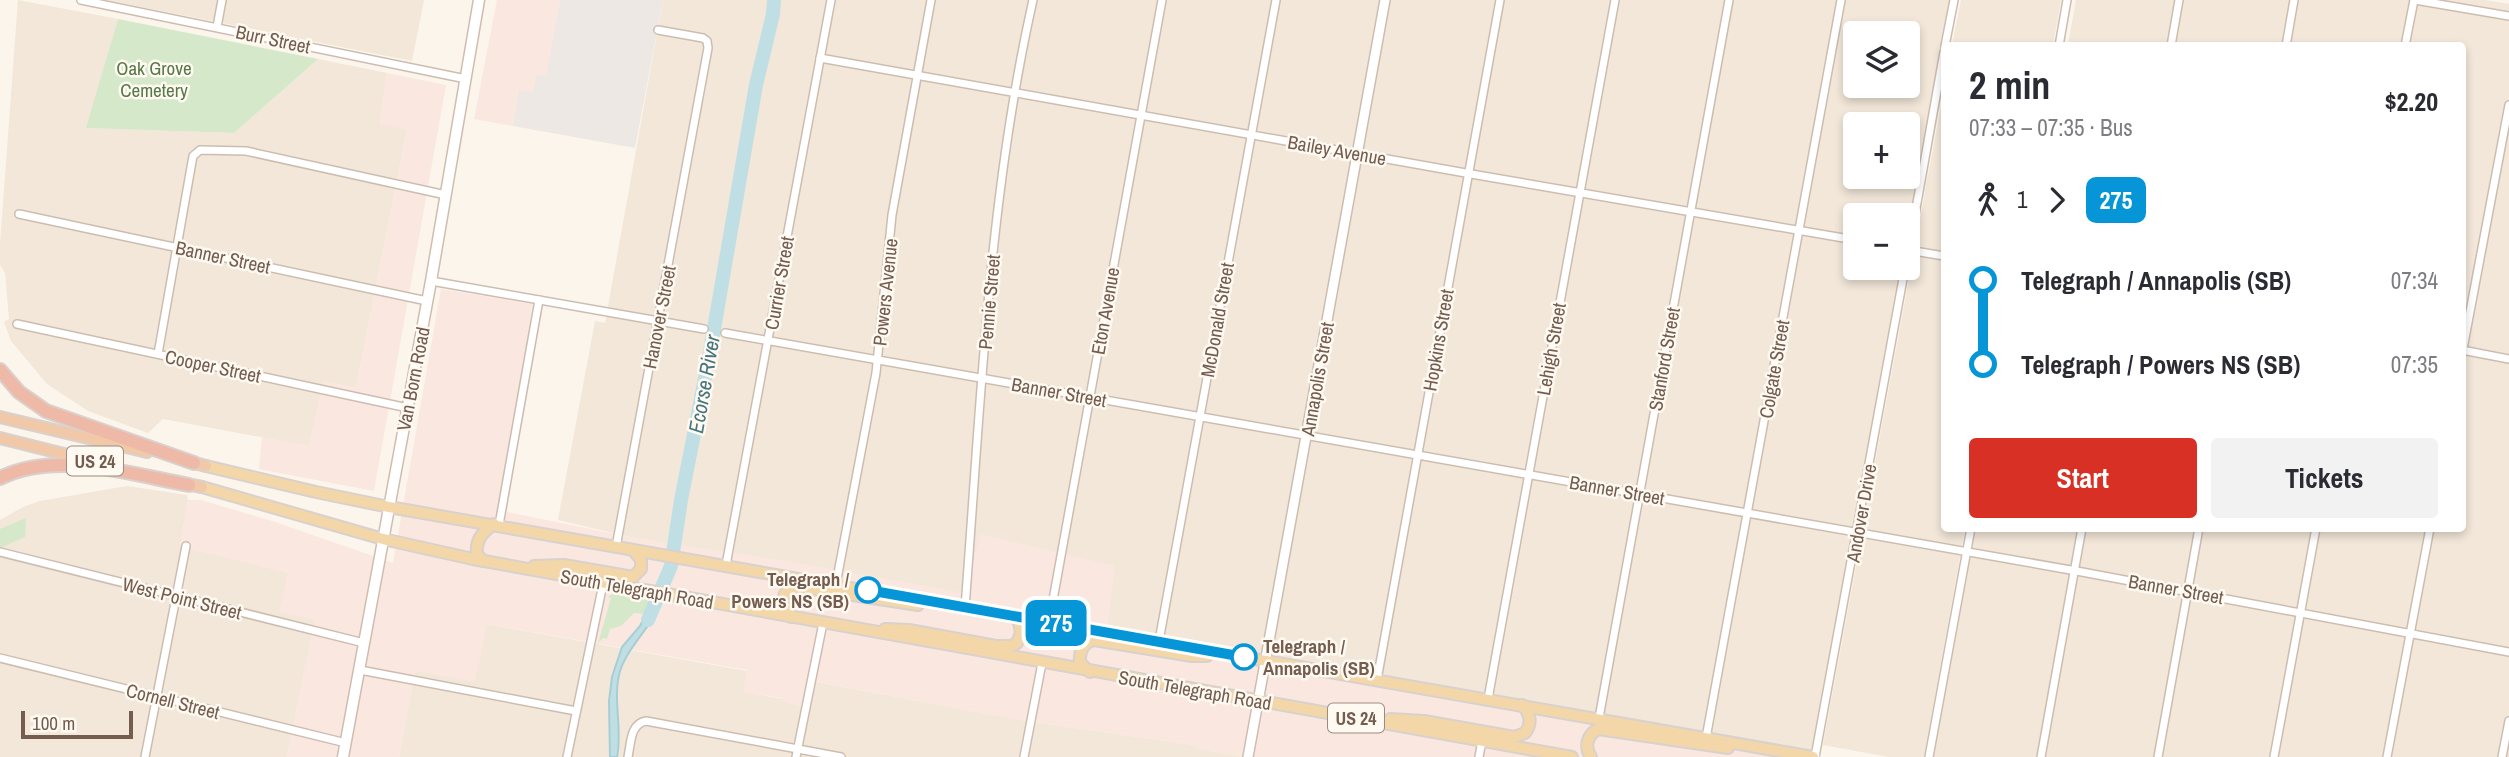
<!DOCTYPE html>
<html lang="en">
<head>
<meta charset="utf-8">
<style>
  body { margin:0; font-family:"Archivo Narrow",sans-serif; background:#f2f2f3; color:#2b2b33; height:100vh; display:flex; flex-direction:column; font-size:26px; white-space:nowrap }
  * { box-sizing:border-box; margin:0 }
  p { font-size:23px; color:#7c7c81 }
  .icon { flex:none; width:38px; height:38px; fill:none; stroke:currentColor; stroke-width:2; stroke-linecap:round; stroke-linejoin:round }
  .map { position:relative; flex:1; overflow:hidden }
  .panel { position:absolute; left:1941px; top:42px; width:525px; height:490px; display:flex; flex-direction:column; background:#fff; border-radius:7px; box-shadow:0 4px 10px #0003 }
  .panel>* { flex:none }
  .badge { padding:0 14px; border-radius:10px; font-size:24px; line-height:46px }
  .fabs { position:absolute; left:1843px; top:21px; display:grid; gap:14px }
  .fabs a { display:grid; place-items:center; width:77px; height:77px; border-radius:7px; background:#fff; box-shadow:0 4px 10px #0003; font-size:35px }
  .scale { position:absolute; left:21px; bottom:18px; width:112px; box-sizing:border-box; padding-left:7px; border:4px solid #745c4f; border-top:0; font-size:19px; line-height:24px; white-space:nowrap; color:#745c4f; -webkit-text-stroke:5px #fef9f1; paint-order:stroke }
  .map>.badge { position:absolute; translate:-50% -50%; box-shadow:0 0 0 4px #fff }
  .legs { display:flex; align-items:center; gap:10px; height:77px; padding:0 28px; font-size:23px }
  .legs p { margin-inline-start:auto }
  .head { display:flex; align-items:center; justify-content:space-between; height:119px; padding:0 28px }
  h1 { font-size:38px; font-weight:700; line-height:52px }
  .primary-button { display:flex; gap:14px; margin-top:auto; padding:14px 28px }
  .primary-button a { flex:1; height:80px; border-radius:7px; background:#d93025; color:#fff; font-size:28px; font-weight:700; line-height:80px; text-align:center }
  .primary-button a+a { background:#f2f2f3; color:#2b2b33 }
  ul { padding:0 28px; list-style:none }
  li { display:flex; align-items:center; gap:24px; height:84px; font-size:26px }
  li i { display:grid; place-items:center; width:10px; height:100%; margin:0 9px; background:currentColor }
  li i::after { content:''; width:18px; height:18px; margin:-9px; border:5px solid; border-radius:50%; background:#fff }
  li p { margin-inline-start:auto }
  li:first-child i { background:linear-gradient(#0000 50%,currentColor 0) }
  li:last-child i { background:linear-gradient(currentColor 50%,#0000 0) }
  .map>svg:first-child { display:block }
</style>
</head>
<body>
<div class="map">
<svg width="2509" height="757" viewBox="0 0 2509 757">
  <rect width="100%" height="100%" fill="#fbf5eb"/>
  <g fill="#f2e7d9" fill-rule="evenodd">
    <path d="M18 0 118 19 87 128 234 133 318 59 387 73 380 123 407 129 356 388 324 381 309 446 163 419 148 433 88 411 47 384 11 341 4 322 9 319 5 273 0 265V244Z"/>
    <path d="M107 0H424L412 61Z"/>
    <path d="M663 0H1954L1908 253V215H1855V268H1905L1813 757 630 537 558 520 595 321 605 323ZM1855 33H1908V86H1855ZM1855 124H1908V177H1855Z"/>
    <path d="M1961 0H2061L2053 45H1952Z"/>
    <path d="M2076 0H2485L2509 4V757H1933L1976 529 2462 528V46L2068 45Z"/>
    <path d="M1944 89V528L1965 529 1924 757H1889L1823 745Z"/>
    <path d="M127 486 187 495 188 500 180 546 289 573 315 620 287 757H0V520L23 507 40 501Z"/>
    <path d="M486 624 747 671 744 692 783 699V701L806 708 811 681 1026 721 1194 745 1196 748 1244 757H399L415 671Z"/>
  </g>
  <g fill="#fae7e0">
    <path d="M497 0H560L546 77 534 93 519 90 513 126 474 119Z"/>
    <path d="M387 73 446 85 374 491 259 469 262 437 309 446 324 381 356 388 407 130 380 124Z"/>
    <path d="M441 289 532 304 507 512 630 537 799 563 965 593 980 534 1115 566 1107 632 1814 757H1244L1195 748 1194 745 1026 721 812 681 806 708 782 701V698L743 692 747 670 487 624 475 682 415 671 399 757H287L315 620 279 612 288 573 180 546 188 500H201L275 522 393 563Z"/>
  </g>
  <path fill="#ede8e3" d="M560 0H663L635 148 513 126 519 90 533 92 537 75 546 76Z"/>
  <g fill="#d6e8ca">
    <path d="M118 19 318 59 234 133 86 128Z"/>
    <path d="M26 518 25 537 0 548V529Z"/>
    <path d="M614 593 652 600 646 614 634 613 621 626 610 629 607 639 603 638 599 642 595 654 611 598 608 597Z"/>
  </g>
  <path fill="#c0dfe4" stroke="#a7ced4" stroke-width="2" d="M651 604 660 606C649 629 628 647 620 671 612 699 623 729 617 757H610L609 701 612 677 622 647 640 626Z"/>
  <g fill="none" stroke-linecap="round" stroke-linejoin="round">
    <path stroke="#c0dfe4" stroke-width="14" d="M648 620 671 566 681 500 709 358 756 85 773 14 774 0"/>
    <defs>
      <g id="minor">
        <path d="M81 0 466 79"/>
        <path d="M2415 0 2509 16"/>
        <path d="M217 27 222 0"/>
        <path d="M1945 46 1954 0"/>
        <path d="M2059 46 2067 0"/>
        <path d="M2171 46 2179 0"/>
        <path d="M2286 46 2294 0"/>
        <path d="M2405 46 2414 0"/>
        <path d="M820 58 1477 175 1855 240"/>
        <path d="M19 214 427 301"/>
        <path d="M1908 250 1944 256"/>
        <path d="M1908 253 1944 52"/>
        <path d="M431 281 704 329"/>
        <path d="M17 324 408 408"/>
        <path d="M725 333 2082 572 2509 652"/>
        <path d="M2462 350 2509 359"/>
        <path d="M158 354 193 156 200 150 246 151 446 195"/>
        <path d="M2462 354 2509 105"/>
        <path d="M499 525 539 300"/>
        <path d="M616 547 708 48 707 41 703 38 658 30"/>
        <path d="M0 552 364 643"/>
        <path d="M726 565 831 0"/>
        <path d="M836 584 876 373 892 215 931 0"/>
        <path d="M965 607C981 404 988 199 1033 0"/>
        <path d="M1049 622 1162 0"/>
        <path d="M1159 641 1276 0"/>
        <path d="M0 658 346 743"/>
        <path d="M360 670 576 711"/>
        <path d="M1377 680 1500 0"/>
        <path d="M1488 699 1615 0"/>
        <path d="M1599 718 1729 0"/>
        <path d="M1706 738 1841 0"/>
        <path d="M145 757 186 546"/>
        <path d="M567 757 603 584"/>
        <path d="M628 757C631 743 630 724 646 721L841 757"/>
        <path d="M796 757 823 623"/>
        <path d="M1024 757 1042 663"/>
        <path d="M1479 757 1482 741"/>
        <path d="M1815 757 1905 268"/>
        <path d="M1929 757 1971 528"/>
        <path d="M2041 757 2082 528"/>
        <path d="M2158 757 2199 528"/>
        <path d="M2274 757 2316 528"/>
        <path d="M2387 757 2430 528"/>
        <path d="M2502 757 2509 721"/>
      </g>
      <path id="tertiary" d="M1248 757 1385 0"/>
      <path id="secondary" d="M343 757 431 281 479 0"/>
      <g id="primary">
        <path d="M206 466 316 492 389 507 1813 757"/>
        <path d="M202 487 383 539 473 559 1572 757"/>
        <path d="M483 561 477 554C475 540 483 531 494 524"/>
        <path d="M534 566 564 565 633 577 641 569V560L633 550"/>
        <path d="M791 617C781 603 778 589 801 587L918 605"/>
        <path d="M885 629 909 630 996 646H1011L1017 643 1021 633 1019 622 1013 615"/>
        <path d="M1090 672 1080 663C1079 651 1083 643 1094 640L1192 656H1207"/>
        <path d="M1390 719 1424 721 1514 737 1525 733C1532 724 1531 714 1522 705"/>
        <path d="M1591 757C1584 747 1587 735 1598 729L1728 748"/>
      </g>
      <g id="trunk">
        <path d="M0 417 147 452"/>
        <path d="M0 438 104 464"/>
        <path d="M187 461 206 466"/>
        <path d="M181 483 202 487"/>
      </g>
      <g id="motorway">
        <path d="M0 370 19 392 46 411 194 463"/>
        <path d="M0 478C56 450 130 474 189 485"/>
      </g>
    </defs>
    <use href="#minor" stroke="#cdbdb1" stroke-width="10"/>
    <use href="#tertiary" stroke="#cdbdb1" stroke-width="12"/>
    <use href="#secondary" stroke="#cfbdaf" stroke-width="13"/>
    <use href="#primary" stroke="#d8d1ce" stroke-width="14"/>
    <use href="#trunk" stroke="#d8d1ce" stroke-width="14"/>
    <use href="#motorway" stroke="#d8d1ce" stroke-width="16"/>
    <use href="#minor" stroke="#fff" stroke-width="7"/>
    <use href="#tertiary" stroke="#fff" stroke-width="9"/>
    <use href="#secondary" stroke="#fff" stroke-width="10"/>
    <use href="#primary" stroke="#f3d7a9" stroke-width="10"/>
    <use href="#trunk" stroke="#f1c8a8" stroke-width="10"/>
    <use href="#motorway" stroke="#efb9a7" stroke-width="12"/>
  </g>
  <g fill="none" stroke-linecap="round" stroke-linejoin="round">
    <defs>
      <path id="line-1" d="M868 590 1244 657"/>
    </defs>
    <use href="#line-1" stroke="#fff" stroke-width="16"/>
    <use href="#line-1" stroke="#0696d7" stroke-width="10"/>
  </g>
  <g fill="#fff" stroke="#0696d7" stroke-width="3.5">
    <circle cx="868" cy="590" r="12"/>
    <circle cx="1244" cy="657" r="12"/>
  </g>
  <g text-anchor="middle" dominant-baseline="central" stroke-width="5" stroke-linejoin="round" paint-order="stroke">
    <g fill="#fef9f1" stroke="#9d8b80" stroke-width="2">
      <rect x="67" y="446.5" width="56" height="29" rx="5"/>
      <rect x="1328" y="703.5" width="56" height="29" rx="5"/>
    </g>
    <g font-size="18" font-weight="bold" fill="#745c4f">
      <text x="95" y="461">US 24</text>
      <text x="1356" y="718">US 24</text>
    </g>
    <g font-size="19" fill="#745c4f" stroke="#fef9f1">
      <text transform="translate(273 39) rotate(12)">Burr Street</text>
      <text transform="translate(1337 150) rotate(10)">Bailey Avenue</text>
      <text transform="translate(223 257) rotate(12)">Banner Street</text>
      <text transform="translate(779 283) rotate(-80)">Currier Street</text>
      <text transform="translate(885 292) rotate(-84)">Powers Avenue</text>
      <text transform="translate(989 302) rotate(-85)">Pennie Street</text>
      <text transform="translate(1105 311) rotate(-80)">Eton Avenue</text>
      <text transform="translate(659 317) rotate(-79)">Hanover Street</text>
      <text transform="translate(1217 320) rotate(-80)">McDonald Street</text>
      <text transform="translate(1438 340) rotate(-80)">Hopkins Street</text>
      <text transform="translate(1551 349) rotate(-80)">Lehigh Street</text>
      <text transform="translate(1664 359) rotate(-80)">Stanford Street</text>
      <text transform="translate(213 366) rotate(12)">Cooper Street</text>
      <text transform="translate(1774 369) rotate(-80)">Colgate Street</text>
      <text transform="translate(413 379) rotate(-79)">Van Born Road</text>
      <text transform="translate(1317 379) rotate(-80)">Annapolis Street</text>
      <text transform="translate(1059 392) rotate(10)">Banner Street</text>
      <text transform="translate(1617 490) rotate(10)">Banner Street</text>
      <text transform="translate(1861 513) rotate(-80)">Andover Drive</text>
      <text transform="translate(637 589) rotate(10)">South Telegraph Road</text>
      <text transform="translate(2176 589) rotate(10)">Banner Street</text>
      <text transform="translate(182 598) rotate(14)">West Point Street</text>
      <text transform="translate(1195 690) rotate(10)">South Telegraph Road</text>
      <text transform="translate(173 701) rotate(14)">Cornell Street</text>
    </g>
    <g font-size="19" fill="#577848" stroke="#fef9f1">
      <text x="154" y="68">Oak Grove<tspan x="154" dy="22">Cemetery</tspan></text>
    </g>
    <g font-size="19" font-weight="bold" fill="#745c4f" stroke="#fef9f1" text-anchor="end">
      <text x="849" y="579">Telegraph /<tspan x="849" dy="22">Powers NS (SB)</tspan></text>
      <text x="1263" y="646" text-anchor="start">Telegraph /<tspan x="1263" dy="22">Annapolis (SB)</tspan></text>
    </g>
    <g font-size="21" font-style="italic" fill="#47767f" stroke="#fef9f1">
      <text transform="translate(704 384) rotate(-80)">Ecorse River</text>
    </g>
  </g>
</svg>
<div class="fabs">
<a><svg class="icon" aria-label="layers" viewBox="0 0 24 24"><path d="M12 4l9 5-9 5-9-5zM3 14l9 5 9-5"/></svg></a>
<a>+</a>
<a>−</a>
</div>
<div class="scale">100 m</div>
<b class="badge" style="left:1056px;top:623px;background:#0696d7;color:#fff">275</b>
<section class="panel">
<div class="head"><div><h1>2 min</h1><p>07:33 – 07:35 · Bus</p></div><b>$2.20</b></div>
<div class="legs"><svg class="icon" aria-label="walk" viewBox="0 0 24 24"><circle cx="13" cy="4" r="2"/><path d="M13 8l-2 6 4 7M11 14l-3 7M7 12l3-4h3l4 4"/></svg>1<svg class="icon" aria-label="forward" viewBox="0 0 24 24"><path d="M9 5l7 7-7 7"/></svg><b class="badge" style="background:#0696d7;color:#fff">275</b></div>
<ul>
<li><i style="color:#0696d7"></i><b>Telegraph / Annapolis (SB)</b><p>07:34</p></li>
<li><i style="color:#0696d7"></i><b>Telegraph / Powers NS (SB)</b><p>07:35</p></li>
</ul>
<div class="primary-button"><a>Start</a><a>Tickets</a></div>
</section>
</div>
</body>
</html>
